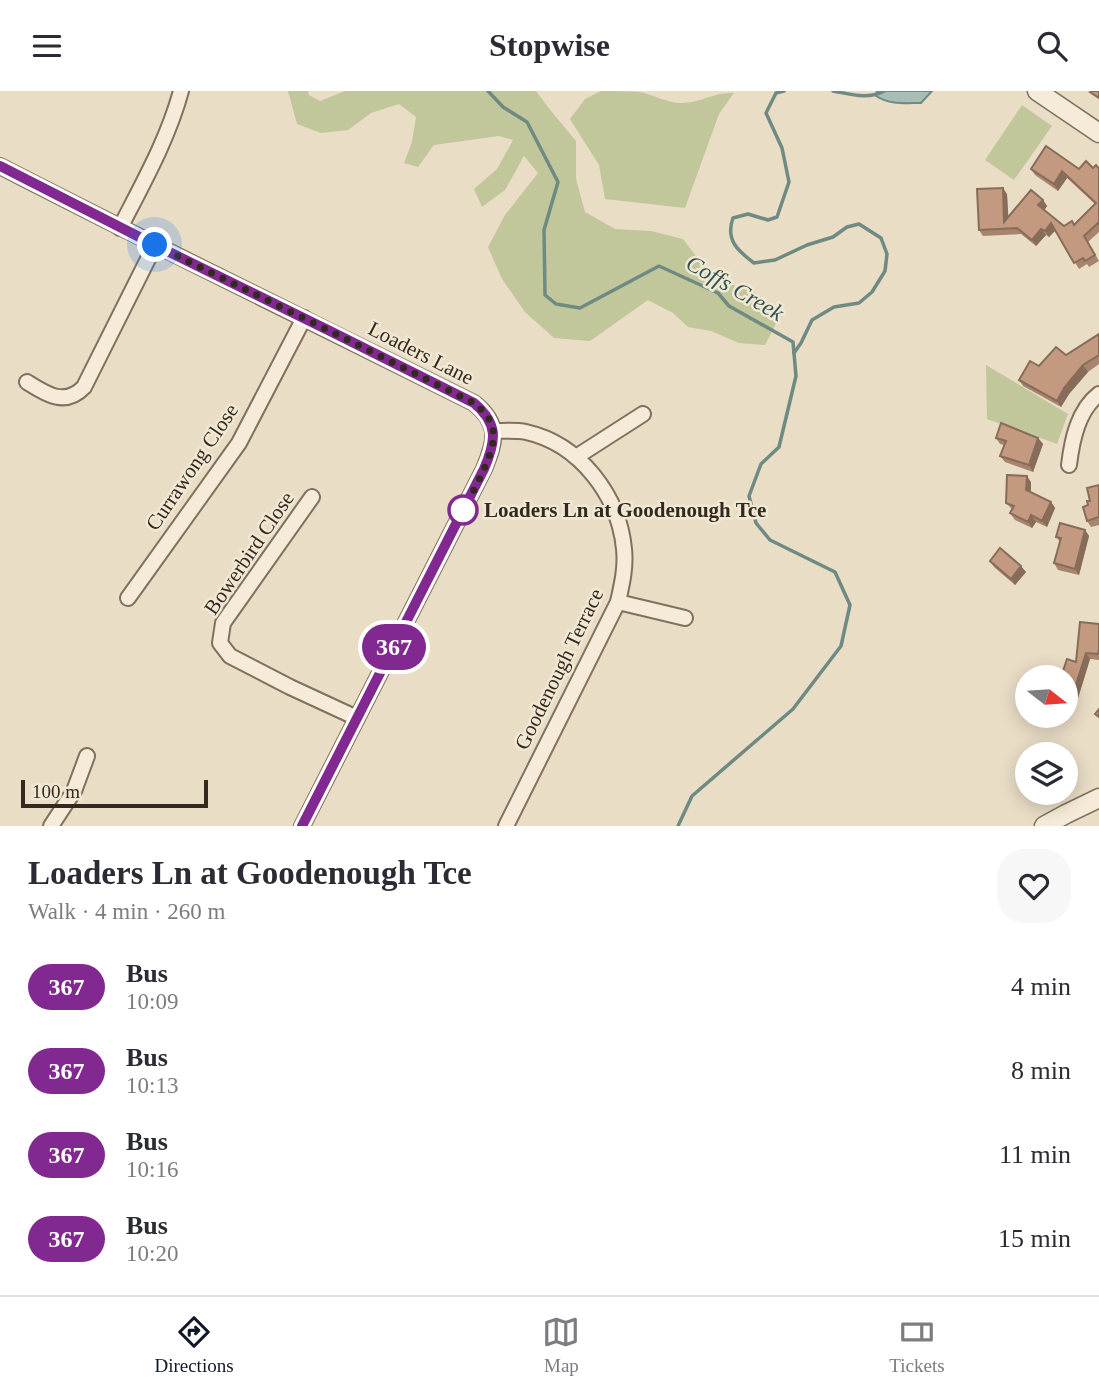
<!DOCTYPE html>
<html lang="en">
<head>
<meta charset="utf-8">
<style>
  body { margin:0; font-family:Georgia,serif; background:#f7f7f7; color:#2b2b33; height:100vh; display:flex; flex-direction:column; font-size:26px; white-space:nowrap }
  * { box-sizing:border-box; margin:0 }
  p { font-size:23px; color:#7c7c81 }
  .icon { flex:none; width:38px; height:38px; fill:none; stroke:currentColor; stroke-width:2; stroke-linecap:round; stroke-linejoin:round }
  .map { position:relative; height:735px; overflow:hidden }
  .panel { display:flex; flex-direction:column; background:#fff; flex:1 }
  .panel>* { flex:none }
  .badge { padding:0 14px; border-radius:23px; font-size:24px; line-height:46px }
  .needle { width:46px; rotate:107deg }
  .fabs { position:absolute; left:1015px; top:574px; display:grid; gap:14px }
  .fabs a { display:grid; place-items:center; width:63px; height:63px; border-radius:50%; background:#fff; box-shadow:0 4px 18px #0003; font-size:35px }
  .scale { position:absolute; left:21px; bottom:18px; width:187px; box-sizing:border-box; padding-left:7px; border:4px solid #342920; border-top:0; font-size:19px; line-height:24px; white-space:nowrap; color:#342920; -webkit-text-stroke:5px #f1e8d4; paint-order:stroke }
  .you { position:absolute; width:35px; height:35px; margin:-18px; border:5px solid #fff; border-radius:50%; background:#1a73e8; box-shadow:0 0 0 10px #1a73e833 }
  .map>.badge { position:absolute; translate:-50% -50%; box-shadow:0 0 0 4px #fff }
  .round { display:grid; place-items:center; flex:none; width:74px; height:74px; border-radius:28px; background:#f7f7f7 }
  .summary { display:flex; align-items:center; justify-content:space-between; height:119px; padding:0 28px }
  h1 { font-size:33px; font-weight:700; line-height:52px }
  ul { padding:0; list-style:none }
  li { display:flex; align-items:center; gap:21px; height:84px; padding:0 28px }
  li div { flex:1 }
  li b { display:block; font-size:26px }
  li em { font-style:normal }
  li .badge { min-width:77px; font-weight:700; text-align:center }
  header { display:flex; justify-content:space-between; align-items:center; height:91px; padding:0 28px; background:#fff; font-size:32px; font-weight:700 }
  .tab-bar { display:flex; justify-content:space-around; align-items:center; height:98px; border-top:2px solid #e1e1e2; background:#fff; font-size:19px; color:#7c7c81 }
  .tab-bar a { display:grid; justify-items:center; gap:4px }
  .tab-bar .active { color:#111827 }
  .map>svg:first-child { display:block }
</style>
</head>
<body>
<header><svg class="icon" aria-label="menu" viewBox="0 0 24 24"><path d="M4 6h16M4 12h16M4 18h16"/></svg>Stopwise<svg class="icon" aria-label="search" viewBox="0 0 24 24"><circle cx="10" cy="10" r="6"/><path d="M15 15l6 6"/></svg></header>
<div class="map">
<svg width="1099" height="735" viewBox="0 0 1099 735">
  <rect width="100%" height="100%" fill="#e9ddc6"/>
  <g fill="#c2c69b">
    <path d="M288 0H308L309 4 320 10 345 0H536L551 20 576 50V88L585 121 615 138 651 140 683 148 699 169 723 191 753 200 782 221 765 254 739 252 711 240 688 236 673 222 648 209 590 250 554 247 525 221 502 188 488 156 505 124 538 82 524 65 505 99 482 116 474 98 497 78 513 49 499 45 434 54 418 76 404 72 412 51 416 26 399 13 371 22 348 39 321 42 297 33Z"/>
    <path d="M601 0C613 0 628 0 640 1 654 4 667 12 682 12 700 12 718 0 734 2L719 23 685 117 605 108 599 74 570 28 585 8Z"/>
    <path d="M1022 14 1052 35 1014 89 985 69Z"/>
    <path d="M986 274 1068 323 1057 353 987 328Z"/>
  </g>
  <path fill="#a7bdb6" stroke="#6e8a82" stroke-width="2" d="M877 0H932L921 12C905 12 890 14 876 5Z"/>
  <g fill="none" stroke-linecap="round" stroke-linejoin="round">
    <g stroke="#6e8a82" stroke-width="3.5">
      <path d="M488 0 503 16 527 31 558 91 544 139 545 204 556 213 580 217 659 175 718 202 729 215 793 251 796 285 779 356 761 373 749 405 756 432 770 449 835 481 850 514 841 555 793 618 692 705 678 735"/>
      <path d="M784 0 776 2 766 22 782 57 789 91 777 126 768 129 748 123 733 127C725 149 738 160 754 172L775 169 807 154 833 146 847 136 859 133 881 147 887 163 885 180 872 201 859 212 834 216 812 229 801 252 794 262"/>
      <path d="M833 0C850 3 868 9 884 0"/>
    </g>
    <defs>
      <g id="minor">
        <path d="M0 75C157 156 316 233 474 312 500 333 496 349 484 378L302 735"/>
        <path d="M120 137C143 92 168 48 181 0"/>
        <path d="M27 291C46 303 65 316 84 296L155 154"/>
        <path d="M494 340C505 340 516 339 526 341 580 353 619 405 624 458 626 476 622 493 618 511L506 735"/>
        <path d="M576 366 643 323"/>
        <path d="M1069 374C1072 349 1078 319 1099 303"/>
        <path d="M312 406 223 532 220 552 230 565 290 596 357 627"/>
        <path d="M128 507 239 352 304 227"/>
        <path d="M618 511 685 527"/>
        <path d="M51 735 74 700 87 665"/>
      </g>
      <g id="tertiary">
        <path d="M1037 0 1099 42"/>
        <path d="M1044 735 1066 723 1099 707"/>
      </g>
    </defs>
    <use href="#minor" stroke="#82705e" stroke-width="18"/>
    <use href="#tertiary" stroke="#82705e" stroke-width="21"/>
    <use href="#minor" stroke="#f5ebd8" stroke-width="14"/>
    <use href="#tertiary" stroke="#f5ebd8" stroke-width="18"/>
  </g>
  <g fill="#a8846e">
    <path d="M1093 77 1099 78V141L1088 151 1099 170 1089 176 1087 173 1079 178 1055 139 1049 146 1046 144 1036 155 1021 143 983 145 979 139 1007 103 1008 127 1043 109 1047 115 1044 119 1064 135 1074 134 1095 113 1067 87 1058 100 1035 84 1031 78H1079Z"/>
    <path d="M1099 243V273L1088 281 1069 303 1061 316 1023 295 1019 289 1039 275 1066 264Z"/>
    <path d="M996 347H1038L1043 353 1033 381 1005 371 1000 365 1004 354 1000 353Z"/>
    <path d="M1031 391V401L1051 411 1055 417 1047 436 1036 431 1032 437 1015 429 1010 422 1012 418 1006 412Z"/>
    <path d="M1099 394V434L1091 436 1087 430 1090 410Z"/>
    <path d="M1085 439 1089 445 1079 484 1058 479 1054 472 1060 451 1056 446Z"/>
    <path d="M990 470 1026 481 1015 494 994 476Z"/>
    <path d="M1099 533V569L1090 568 1078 607 1066 603V586Z"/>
  </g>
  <g fill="#886c5a">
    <path d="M1062 80 1067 87 1058 100 1054 93Z"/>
    <path d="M1003 97 1007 103 1009 137 1004 131Z"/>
    <path d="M1043 109 1047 115 1043 121 1038 114Z"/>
    <path d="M1051 132 1056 139 1049 146 1045 140Z"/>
    <path d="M1041 138 1046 144 1036 155 1032 149Z"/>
    <path d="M1083 274 1088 281 1069 303 1061 316 1057 310 1064 297Z"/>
    <path d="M1038 347 1043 353 1033 381 1029 374Z"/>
    <path d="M1027 385 1031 391V405L1026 399Z"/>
    <path d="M1051 411 1055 417 1047 436 1042 430Z"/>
    <path d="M1031 424 1036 431 1032 437 1028 431Z"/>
    <path d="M1085 439 1089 445 1079 484 1075 478Z"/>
    <path d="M1021 475 1026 481 1015 494 1011 488Z"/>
    <path d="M1086 562 1090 568 1078 607 1074 600Z"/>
  </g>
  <g fill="#c39a80" stroke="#886c5a" stroke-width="2">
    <path d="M1091 0H1099V7L1090 1Z"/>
    <path d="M1046 55 1079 78 1086 70 1093 77 1096 74 1099 78V133L1098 132 1084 145 1095 164 1085 170 1083 167 1074 172 1051 132 1045 140 1041 138 1032 149 1017 137 979 139 977 98 1003 97 1004 131 1031 99 1043 109 1038 114 1064 135 1072 130 1074 134 1096 112 1062 80 1054 93 1031 78Z"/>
    <path d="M1099 243V264L1083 274 1064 297 1057 310 1019 289 1030 270 1039 275 1056 256 1066 264Z"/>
    <path d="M1001 332 1038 347 1029 374 1000 365 1006 350 996 347Z"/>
    <path d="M1007 384 1027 385 1026 399 1051 411 1042 430 1031 424 1028 431 1010 422 1014 415 1006 412Z"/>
    <path d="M1099 394V426L1087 430 1083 416 1088 414 1087 410H1090L1087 397Z"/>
    <path d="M1060 432 1085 439 1075 478 1054 472 1061 447 1056 446Z"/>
    <path d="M1000 457 1021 475 1011 488 990 470Z"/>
    <path d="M1080 531 1099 533V559L1098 563 1086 562 1074 600 1066 598V586H1061L1067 568 1076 571Z"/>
    <path d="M1099 618V626L1095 623Z"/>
  </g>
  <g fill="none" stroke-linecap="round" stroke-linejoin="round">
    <defs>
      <path id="line" d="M0 75 155 154 334 242 474 312C499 333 496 350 484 378L302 735"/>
    </defs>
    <use href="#line" stroke="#fff" stroke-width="16"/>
    <use href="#line" stroke="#812990" stroke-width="10"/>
    <path stroke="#342920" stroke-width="7" stroke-dasharray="0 12.6" d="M155 154 334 242 474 312C482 319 491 327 493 339 498 359 471 403 462 422L463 419"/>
  </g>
  <circle fill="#fff" stroke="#812990" stroke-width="3.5" cx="463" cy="419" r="14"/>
  <g text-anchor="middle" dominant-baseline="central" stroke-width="5" stroke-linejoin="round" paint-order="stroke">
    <g font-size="21" fill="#342920" stroke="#f1e8d4">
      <text transform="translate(421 262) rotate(27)">Loaders Lane</text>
      <text transform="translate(192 376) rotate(-56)">Currawong Close</text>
      <text transform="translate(249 462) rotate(-56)">Bowerbird Close</text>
      <text transform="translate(559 578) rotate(-64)">Goodenough Terrace</text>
    </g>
    <g font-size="21" font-weight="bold" fill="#342920" stroke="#f1e8d4" text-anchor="start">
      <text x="484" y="419">Loaders Ln at Goodenough Tce</text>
    </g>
    <g font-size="23" font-style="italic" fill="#31524f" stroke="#f1e8d4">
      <text transform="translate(735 197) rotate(30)">Coffs Creek</text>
    </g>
  </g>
</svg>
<div class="fabs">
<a><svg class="needle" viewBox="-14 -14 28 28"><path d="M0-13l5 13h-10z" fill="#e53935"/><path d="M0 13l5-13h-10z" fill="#7c7c81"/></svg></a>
<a><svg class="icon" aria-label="layers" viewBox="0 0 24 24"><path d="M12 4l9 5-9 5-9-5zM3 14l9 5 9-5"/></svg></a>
</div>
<div class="scale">100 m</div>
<div class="you" style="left:155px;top:154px"></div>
<b class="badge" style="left:394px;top:556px;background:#812990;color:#fff">367</b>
</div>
<section class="panel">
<div class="summary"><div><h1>Loaders Ln at Goodenough Tce</h1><p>Walk · 4 min · 260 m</p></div><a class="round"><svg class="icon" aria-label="heart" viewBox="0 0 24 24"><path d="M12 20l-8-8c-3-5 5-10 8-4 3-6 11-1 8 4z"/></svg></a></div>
<ul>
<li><span class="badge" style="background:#812990;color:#fff">367</span><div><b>Bus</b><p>10:09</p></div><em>4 min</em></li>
<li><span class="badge" style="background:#812990;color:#fff">367</span><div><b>Bus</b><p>10:13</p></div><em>8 min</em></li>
<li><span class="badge" style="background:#812990;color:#fff">367</span><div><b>Bus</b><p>10:16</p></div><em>11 min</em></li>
<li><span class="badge" style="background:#812990;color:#fff">367</span><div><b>Bus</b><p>10:20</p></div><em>15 min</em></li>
</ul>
</section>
<nav class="tab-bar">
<a class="active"><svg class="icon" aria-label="directions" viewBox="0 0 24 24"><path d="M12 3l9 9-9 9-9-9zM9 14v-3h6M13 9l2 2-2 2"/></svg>Directions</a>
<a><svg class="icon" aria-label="map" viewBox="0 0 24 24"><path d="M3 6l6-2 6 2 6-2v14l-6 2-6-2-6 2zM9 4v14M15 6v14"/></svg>Map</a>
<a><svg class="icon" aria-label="tickets" viewBox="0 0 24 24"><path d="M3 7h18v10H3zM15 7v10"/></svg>Tickets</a>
</nav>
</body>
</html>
